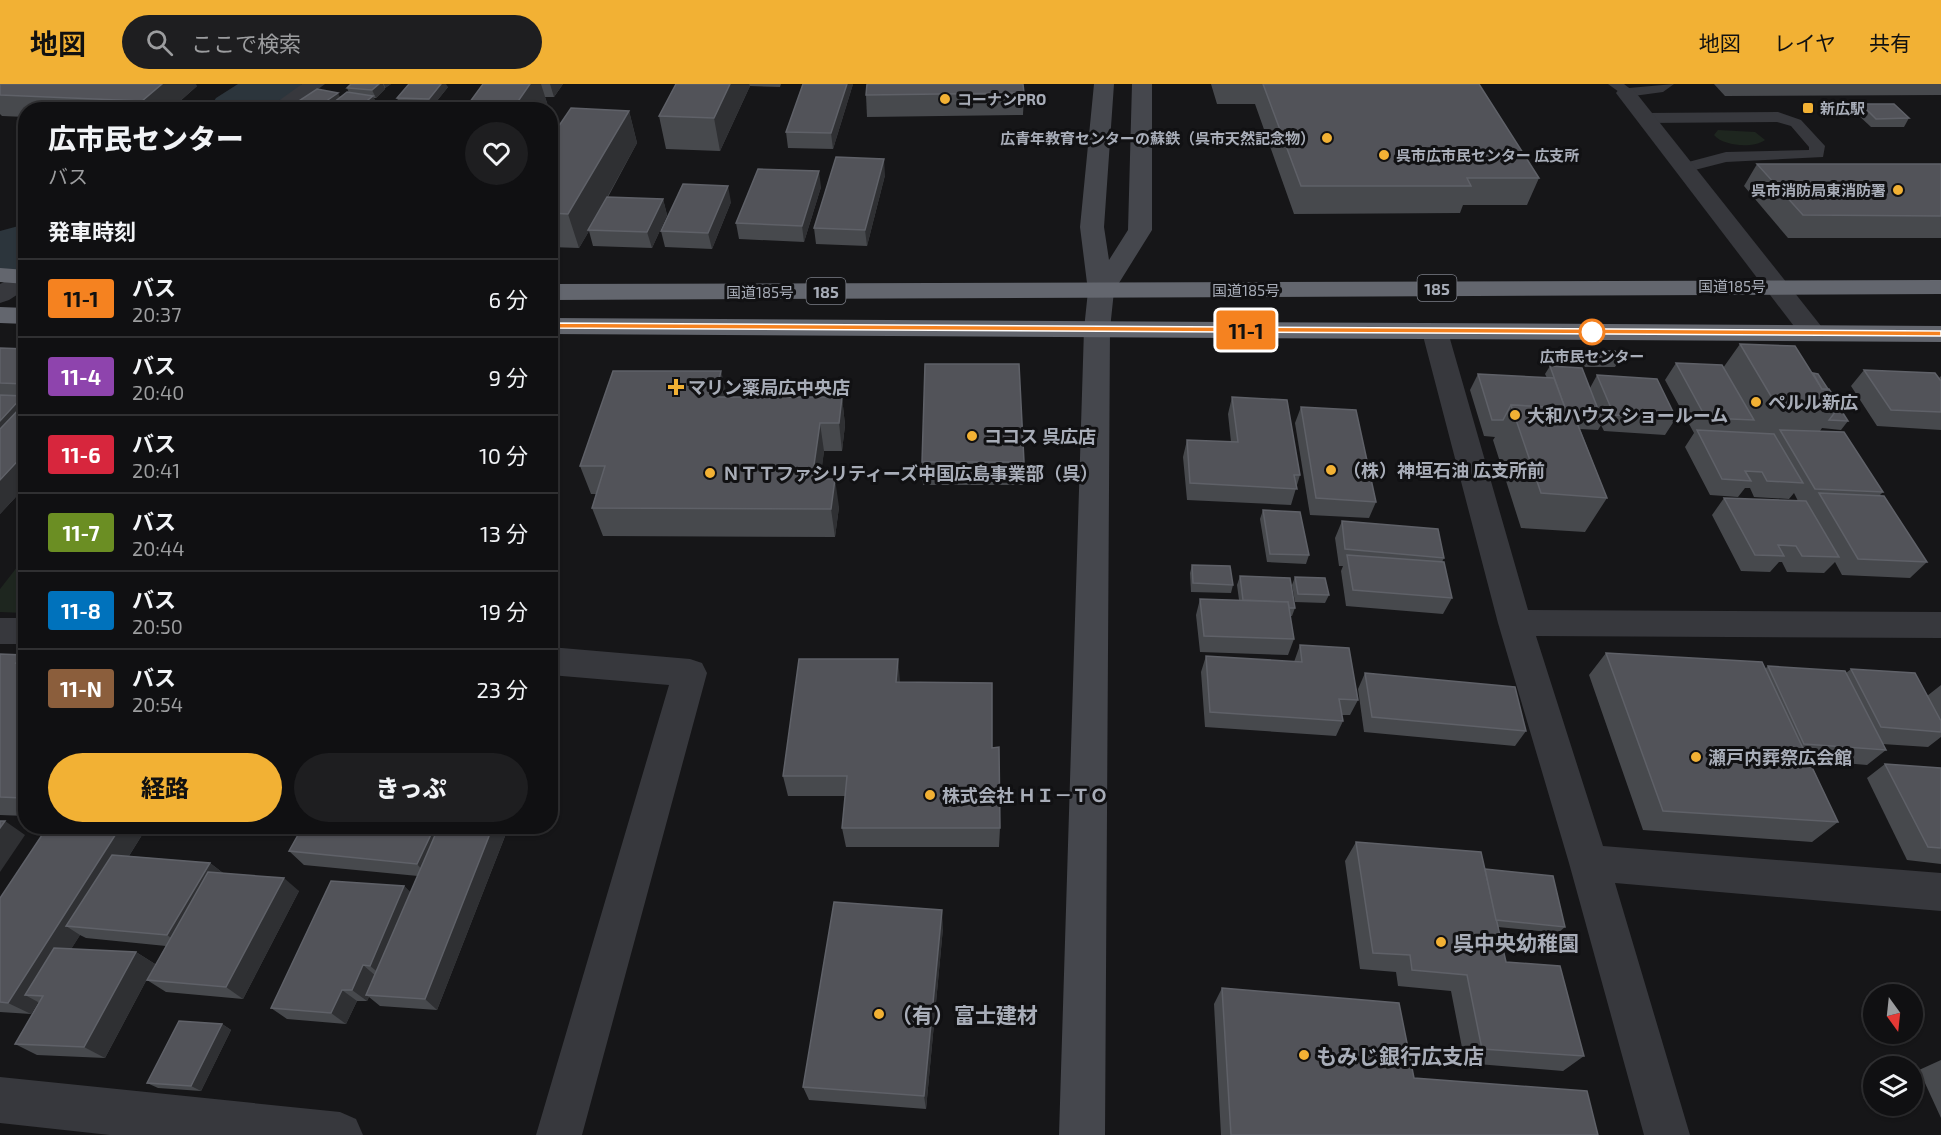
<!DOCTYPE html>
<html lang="ja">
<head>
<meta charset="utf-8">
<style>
  body { margin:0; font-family:"Exo 2","Noto Sans JP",sans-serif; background:#1e1e20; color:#f1f3f6; height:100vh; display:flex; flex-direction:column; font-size:22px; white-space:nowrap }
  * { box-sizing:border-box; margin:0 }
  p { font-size:20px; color:#9c9d9f }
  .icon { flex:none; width:33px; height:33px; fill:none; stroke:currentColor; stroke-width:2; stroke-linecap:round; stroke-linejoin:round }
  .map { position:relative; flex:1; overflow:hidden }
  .details { position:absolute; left:18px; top:18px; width:540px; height:732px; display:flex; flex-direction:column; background:#101012; border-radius:24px; box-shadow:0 2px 4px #0004,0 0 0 2px #303032 }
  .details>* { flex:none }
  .badge { padding:0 12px; border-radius:4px; font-size:21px; line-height:39px }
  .needle { width:39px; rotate:165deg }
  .buttons { position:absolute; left:1863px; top:900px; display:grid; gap:12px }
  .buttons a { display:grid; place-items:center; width:60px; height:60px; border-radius:50%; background:#101012; box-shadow:0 2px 4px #0004,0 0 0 2px #303032; font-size:30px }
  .map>.badge { position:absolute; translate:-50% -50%; box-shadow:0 0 0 3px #fff }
  h2 { padding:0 30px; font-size:22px; line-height:54px }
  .round { display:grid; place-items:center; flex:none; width:63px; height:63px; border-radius:32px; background:#1e1e20 }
  .overview { display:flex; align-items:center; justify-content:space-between; height:102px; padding:0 30px }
  h1 { font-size:28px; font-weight:800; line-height:45px }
  .cta { display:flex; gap:12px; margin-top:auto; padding:12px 30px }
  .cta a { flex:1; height:69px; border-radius:36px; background:#f2b134; color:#111; font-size:24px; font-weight:800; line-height:69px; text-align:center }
  .cta a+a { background:#1e1e20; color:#f1f3f6 }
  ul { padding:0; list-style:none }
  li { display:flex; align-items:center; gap:18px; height:78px; padding:0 30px; border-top:2px solid #303032 }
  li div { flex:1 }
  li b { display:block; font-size:22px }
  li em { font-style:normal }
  li .badge { min-width:66px; font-weight:700; text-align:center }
  header { display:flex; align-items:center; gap:36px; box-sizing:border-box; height:84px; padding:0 30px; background:#f2b134; color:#111 }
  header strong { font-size:28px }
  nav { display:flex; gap:33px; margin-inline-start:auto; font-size:21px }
  .search { width:420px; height:54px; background:#1e1e20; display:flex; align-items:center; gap:15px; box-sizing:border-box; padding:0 21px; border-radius:33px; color:#9c9d9f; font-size:22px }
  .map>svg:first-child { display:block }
</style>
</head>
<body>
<header>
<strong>地図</strong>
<div class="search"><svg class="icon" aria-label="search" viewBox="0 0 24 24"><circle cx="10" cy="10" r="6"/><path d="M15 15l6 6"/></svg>ここで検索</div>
<nav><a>地図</a><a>レイヤ</a><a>共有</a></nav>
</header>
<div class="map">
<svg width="1941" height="1051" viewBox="0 0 1941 1051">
  <rect width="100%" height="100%" fill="#161618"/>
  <g fill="#1e261f">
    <path d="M1718 46 1755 48 1765 56C1753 65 1723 62 1714 51Z"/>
    <path d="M25 473V529L0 528V505Z"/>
  </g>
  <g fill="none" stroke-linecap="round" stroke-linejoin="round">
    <g fill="#2c353c" fill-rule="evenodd">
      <path d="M238 0H302C278 35 246 26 208 26L216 14Z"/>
      <path d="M26 140V187L0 195V147Z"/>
    </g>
    <g fill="#37383d" fill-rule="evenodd">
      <path d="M1608 0H1624L1629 4 1674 0 1663 8 1626 13Z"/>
      <path d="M1778 28 1801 36 1825 62 1823 73 1726 78 1683 89 1677 87 1675 84 1677 81 1726 68 1809 66V63L1791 42 1777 38 1645 39 1637 34 1645 29Z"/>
    </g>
    <g fill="#37383d" fill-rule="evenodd">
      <path d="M302 0H325L290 26H266Z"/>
      <path d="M1626 3 1633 5 1821 242 1825 248 1821 254 1812 256 1803 254 1619 13 1616 9 1619 5Z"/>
      <path d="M26 187V205L9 216 0 219V200Z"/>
      <path d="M1435 240 1444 242 1448 248 1528 526 1941 528V554L1536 552 1603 762 1941 789V827L1615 799 1690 1051H1644L1569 779 1498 539 1422 248 1426 242Z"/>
      <rect x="0" y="534" width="26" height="26"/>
      <path d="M550 563 690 575 702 579 707 589 582 1051H536L669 601 550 591Z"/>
      <path d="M0 993 340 1028 356 1035 363 1051H110L0 1039Z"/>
    </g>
    <path fill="#45474d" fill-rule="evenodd" d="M1094 0H1114L1104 143 1109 176 1128 146 1132 0H1152V146L1114 207 1110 245 1105 1051H1059L1084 245 1088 207 1080 143Z"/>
    <g fill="#63666e" fill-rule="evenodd">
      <path d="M0 184 26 186V200L0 198Z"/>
      <path d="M1941 196V210L550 216V200Z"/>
      <path d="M0 223 26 224V240L0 239Z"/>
      <path d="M550 234 1941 242V258L550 250Z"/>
    </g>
  </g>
  <g fill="#47494d">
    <path d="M0 0 197 2 170 26H26V33L2 32 0 30Z"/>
    <path d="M351 0H391L385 4V5L376 14H374L376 20 373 23H413L400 22 397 14 448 3 432 23H421L423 26H293L291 22 340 13 349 9 347 4Z"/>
    <path d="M483 0H563L554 13H545L548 22Z"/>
    <path d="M676 0H781L780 3 750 2 720 67 666 65 659 32Z"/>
    <path d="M853 0 833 65 788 64 786 48Z"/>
    <path d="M1211 0H1479L1539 94 1527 121H1463L1460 129 1294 130 1255 20H1217Z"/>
    <path d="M1714 0H1941V11L1725 12Z"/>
    <path d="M1024 9 1023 31 867 33 866 11Z"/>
    <path d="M1861 20 1909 34 1904 43H1871L1856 29Z"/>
    <path d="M629 27 637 59 608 113 663 115 667 131 652 164 593 162 589 147 579 164 550 163V55Z"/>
    <path d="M1757 80H1941V154H1788L1744 102Z"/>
    <path d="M885 91 867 162 816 160 814 144Z"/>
    <path d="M821 103 804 158 739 155 736 139Z"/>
    <path d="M731 118 712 165 665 163 661 147Z"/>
    <path d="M1740 260 1813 289 1840 322 1839 323 1848 337 1841 346 1822 344 1820 347 1883 408 1879 412 1927 478 1910 494 1842 491 1835 478 1824 489 1787 488 1782 478H1779L1770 488 1741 487 1712 431 1724 414 1798 417 1794 409 1789 415 1754 413 1750 404H1745L1738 413 1710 411 1685 363 1694 349 1665 296 1676 279 1723 284Z"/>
    <path d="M0 264 26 265V402L0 430Z"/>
    <path d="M1585 267 1620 274 1615 283H1585L1580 276Z"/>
    <path d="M1550 282 1590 304 1597 291 1676 334 1665 351 1604 347 1601 341 1598 346 1580 345 1607 414 1585 448 1521 444 1493 356 1495 353 1484 352 1470 306 1478 290 1547 294 1545 290Z"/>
    <path d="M1864 286 1939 294 1941 292V346L1877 342 1851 302Z"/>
    <path d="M727 313H842L845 341 842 367H824L820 395 839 423 835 453 603 452 592 424 596 410H591L580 382Z"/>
    <path d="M1232 313 1300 391 1291 421 1187 416 1183 373 1187 356 1231 358 1228 330Z"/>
    <path d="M1301 323 1376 418 1369 434 1310 431 1295 339Z"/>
    <path d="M922 378H1024L1023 401H923Z"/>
    <path d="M1263 426 1309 471 1306 480 1267 478 1260 435Z"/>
    <path d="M1342 437 1444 474 1442 478 1452 514 1443 530 1346 522 1341 487 1343 482H1339L1335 454Z"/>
    <path d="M1192 481 1233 501 1231 509 1191 508 1190 489Z"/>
    <path d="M1240 492 1295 524 1292 532H1290L1294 555 1288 571 1200 568 1196 531 1200 515 1239 516 1237 501Z"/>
    <path d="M1295 493 1329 511 1325 519 1295 518 1292 501Z"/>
    <path d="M1300 561 1358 616 1350 631H1342L1343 637 1336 652 1205 643 1201 588 1206 572 1294 578Z"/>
    <path d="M1606 569 1765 585 1768 582 1846 589 1851 585 1927 612 1941 601V653L1928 663 1882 660 1886 666 1867 681 1809 676 1838 738 1812 758 1643 746 1589 591Z"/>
    <path d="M0 570 26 574V732L0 731Z"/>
    <path d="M1365 589 1526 647 1515 662 1364 648 1358 605Z"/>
    <path d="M900 598 992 664 1000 744 999 763H846L842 744 845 712H788L783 692Z"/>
    <path d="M1885 680 1941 684V780L1907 776 1867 694Z"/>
    <path d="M509 742 437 926 380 922 369 913 367 917H357L346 940 287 935 271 924 404 802 411 809 418 792 304 781 289 767Z"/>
    <path d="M142 751 129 772 210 779 223 789 299 807 243 915 166 908 147 896 166 862 86 854 80 851 71 865 136 868 155 880 105 974 37 971 15 960 39 919 38 918 31 930 0 928V814Z"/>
    <path d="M1356 758 1485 785 1565 843 1558 849 1498 843 1506 878 1584 972 1563 987 1465 979 1451 907 1398 902 1396 888 1360 885 1345 777Z"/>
    <path d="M943 844 926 1025 809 1016 803 1003Z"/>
    <path d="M1222 904 1414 994 1598 1051H1221L1214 920Z"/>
    <path d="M222 940 231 946 201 1007 158 1004 147 999Z"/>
    <path d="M1941 976V1034L1919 986Z"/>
  </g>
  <g fill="#2f3033">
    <path d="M162 0H196L197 2 170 26H147L142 17Z"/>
    <path d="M379 0H383L385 5 376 14 372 6Z"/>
    <path d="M384 0H391L385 4Z"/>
    <path d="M441 0H446L448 3 432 23 429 15Z"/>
    <path d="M530 0H541L548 22 545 26H512Z"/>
    <path d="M550 0H563L554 13Z"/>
    <path d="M730 0H749L750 2 720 67 714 34Z"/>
    <path d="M847 0H853L833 65 831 49Z"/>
    <path d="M338 9 342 17 329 26H313Z"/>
    <path d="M373 12 376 20 369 26H355Z"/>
    <path d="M629 27 637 59 589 146H588L589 147 579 164 568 130Z"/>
    <path d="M884 75 885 91 867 162 865 146Z"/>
    <path d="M819 87 821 103 804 158 802 142Z"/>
    <path d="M728 102 731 118 712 165 708 149Z"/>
    <path d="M663 115 667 131 652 164 647 148Z"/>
    <path d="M721 287 728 315 715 313Z"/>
    <path d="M23 312 26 316V342L0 362V337Z"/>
    <path d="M842 313 845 341 842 367 839 339Z"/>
    <path d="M820 339 824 367 817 423 812 395Z"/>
    <path d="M26 368V402L0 430V396Z"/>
    <path d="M550 375 554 383 550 389Z"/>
    <path d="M835 395 839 423 835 453 831 425Z"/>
    <path d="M553 464 560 481 550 503V469Z"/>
    <path d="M22 571 26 574V587L16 579Z"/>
    <path d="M898 575 900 597 898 620 896 598Z"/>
    <path d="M5 737 25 751 0 788V744Z"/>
    <path d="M121 742H131L142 751 84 844 66 842 80 851 42 912 25 911 38 918 31 930 8 919Z"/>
    <path d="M435 742H452L429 794 417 780Z"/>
    <path d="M493 742H509L437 926 425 915Z"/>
    <path d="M210 779 227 792 185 864 167 851Z"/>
    <path d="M284 794 299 807 243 915 226 903Z"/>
    <path d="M404 802 417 815 384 893 370 882Z"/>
    <path d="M942 826 943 844 926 1025 924 1012Z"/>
    <path d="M136 868 155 880 105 974 84 963Z"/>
    <path d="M363 881 377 893 366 911 369 913 367 917 352 906Z"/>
    <path d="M342 906 357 917 346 940 331 929Z"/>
    <path d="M222 940 231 946 201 1007 191 1002Z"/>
  </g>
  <g fill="#525359" stroke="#5f6168" stroke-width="1.5">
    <path d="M1 0H162L142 17 0 11V1Z"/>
    <path d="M351 0H379L372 6 347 4Z"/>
    <path d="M409 0H441L429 15 397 14Z"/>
    <path d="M483 0H530L512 26H464Z"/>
    <path d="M676 0H730L714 34 659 32Z"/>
    <path d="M803 0H847L831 49 786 48Z"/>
    <path d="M867 0H1023L1024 9 866 11Z"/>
    <path d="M1263 0H1479L1539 94H1467L1471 102H1301Z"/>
    <path d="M317 5 338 9 313 26 291 22Z"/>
    <path d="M347 8 373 12 355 26H324Z"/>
    <path d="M1861 20H1894L1909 34 1876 35Z"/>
    <path d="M421 22 419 26H364L366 23Z"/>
    <path d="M571 24 629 27 568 130 550 129V55Z"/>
    <path d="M836 73 884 75 865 146 814 144Z"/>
    <path d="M1757 80H1941V132L1803 131Z"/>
    <path d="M758 85 819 87 802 142 736 139Z"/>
    <path d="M683 100 728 102 708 149 661 147Z"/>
    <path d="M607 113 663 115 647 148 588 146Z"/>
    <path d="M1740 260 1795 262 1822 305H1829L1840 322 1775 319Z"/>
    <path d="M0 264 26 265V300L0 299Z"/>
    <path d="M1585 267H1615L1620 274H1590Z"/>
    <path d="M1676 279 1722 281 1754 336 1706 334Z"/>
    <path d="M925 280H1019L1024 378H922Z"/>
    <path d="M1550 282 1582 284 1603 338 1576 336 1571 324H1565Z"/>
    <path d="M1864 286 1935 289 1941 297V328L1891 326Z"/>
    <path d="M613 287H721L715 313H842L839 339H820L812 395H835L831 425 592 424 605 382H580Z"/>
    <path d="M1813 289 1818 290 1828 305H1822Z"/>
    <path d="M1478 290 1554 294 1565 324 1511 321 1503 336H1492Z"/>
    <path d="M1597 291 1657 295 1676 334 1614 331Z"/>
    <path d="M0 311 23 312 0 337Z"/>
    <path d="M1232 313 1287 316 1300 391H1294L1297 405 1190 399 1187 356 1238 358Z"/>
    <path d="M1511 321 1571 324 1607 414 1541 409Z"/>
    <path d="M21 323H26V368L0 396V345Z"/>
    <path d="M1301 323 1356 326 1376 418 1316 414Z"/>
    <path d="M1839 323 1848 337 1829 336Z"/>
    <path d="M1697 346 1774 350 1803 399 1767 397 1762 388 1745 387 1751 397 1722 395Z"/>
    <path d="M1780 346 1844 348 1883 408 1815 405Z"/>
    <path d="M1819 409 1884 412 1927 478 1858 475Z"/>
    <path d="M1724 414 1806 417 1839 473 1802 472 1796 462 1778 461 1784 472 1755 471Z"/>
    <path d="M1263 426 1300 428 1309 471 1270 470Z"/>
    <path d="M1342 437 1438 445 1444 474 1345 465Z"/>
    <path d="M1347 471 1444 478 1452 514 1353 506Z"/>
    <path d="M1192 481 1230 482 1233 501 1193 499Z"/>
    <path d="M1240 492 1290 494 1295 524H1289L1288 518 1243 516Z"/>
    <path d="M1295 493 1325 494 1329 511 1298 510Z"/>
    <path d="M1200 515 1288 518 1294 555 1204 552Z"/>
    <path d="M1300 561 1349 564 1358 616 1339 615 1343 637 1210 628 1206 572 1302 578Z"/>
    <path d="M1606 569 1762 578 1838 738 1663 727Z"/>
    <path d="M0 570 22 571 16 579H26V710L23 714 0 713Z"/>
    <path d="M799 575H898L896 598 992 599V664L999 663 1000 744H842L847 692H783Z"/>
    <path d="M1768 582 1845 587 1886 666 1804 660Z"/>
    <path d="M1851 585 1915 589 1941 637V648L1881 643Z"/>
    <path d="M1365 589 1515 603 1526 647 1372 633Z"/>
    <path d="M1885 680 1941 684V764L1928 763Z"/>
    <path d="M0 737H5L0 744Z"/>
    <path d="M48 742H121L8 919 0 918V814Z"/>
    <path d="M303 742H435L417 780 289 767Z"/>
    <path d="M439 742H493L425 915 366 911Z"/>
    <path d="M1356 758 1481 768 1506 878 1560 882 1584 972 1482 965 1467 891 1412 886 1410 871 1373 869Z"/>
    <path d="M112 771 210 779 167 851 66 842Z"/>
    <path d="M1485 785 1553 792 1565 843 1496 836Z"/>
    <path d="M208 788 284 794 226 903 147 896Z"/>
    <path d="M331 797 404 802 370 882 363 881 352 906H342L331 929 271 924Z"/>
    <path d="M834 818 942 826 924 1012 803 1003Z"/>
    <path d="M54 864 136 868 84 963 15 960 43 912 25 911Z"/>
    <path d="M1222 904 1399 919 1414 994 1587 1007 1598 1051H1231Z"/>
    <path d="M179 937 222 940 191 1002 147 999Z"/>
  </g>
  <path fill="#f58220" stroke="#fff" stroke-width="1.5" d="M550 239 1941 247V252L547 244 546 242Z"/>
  <g fill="#f2b134" stroke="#111113" stroke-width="2">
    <circle cx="945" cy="15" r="6"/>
    <rect x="1802" y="18" width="12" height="12" rx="3"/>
    <circle cx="1327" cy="54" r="6"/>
    <circle cx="1384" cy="71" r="6"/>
    <circle cx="1898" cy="106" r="6"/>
    <path d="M673 294h6v6h6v6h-6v6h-6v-6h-6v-6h6z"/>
    <circle cx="1756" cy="318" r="6"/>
    <circle cx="1515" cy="331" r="6"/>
    <circle cx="972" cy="352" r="6"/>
    <circle cx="1331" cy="386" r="6"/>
    <circle cx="710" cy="389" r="6"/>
    <circle cx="1696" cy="673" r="6"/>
    <circle cx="930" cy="711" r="6"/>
    <circle cx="1441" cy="858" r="6"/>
    <circle cx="879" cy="930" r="6"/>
    <circle cx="1304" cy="971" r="6"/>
  </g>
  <circle fill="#fff" stroke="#f58220" stroke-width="3" cx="1592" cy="248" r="12"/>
  <g text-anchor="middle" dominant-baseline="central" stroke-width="6" stroke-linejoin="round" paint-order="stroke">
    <g font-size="15" font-weight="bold" fill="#a8adb8" stroke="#111113" text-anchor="start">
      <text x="957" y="15">コーナンPRO</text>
      <text x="1820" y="24">新広駅</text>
      <text x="1315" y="54" text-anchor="end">広青年教育センターの蘇鉄（呉市天然記念物）</text>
      <text x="1396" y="71">呉市広市民センター 広支所</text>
      <text x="1886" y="106" text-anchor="end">呉市消防局東消防署</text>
    </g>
    <g font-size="15" fill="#a8adb8" stroke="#111113">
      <text x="1732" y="202">国道185号</text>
      <text x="1246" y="206">国道185号</text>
      <text x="760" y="208">国道185号</text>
    </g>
    <g font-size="15" font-weight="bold" fill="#a8adb8" stroke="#111113">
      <text x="1592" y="272">広市民センター</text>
    </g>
    <g fill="#111113" stroke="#7b7e86" stroke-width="1.5">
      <rect x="1417.5" y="191" width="39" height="26" rx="4.5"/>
      <rect x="806.5" y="194" width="39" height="26" rx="4.5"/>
    </g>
    <g font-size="16" font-weight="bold" fill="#a8adb8">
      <text x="1437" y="204">185</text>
      <text x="826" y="207">185</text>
    </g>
    <g font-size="18" font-weight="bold" fill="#a8adb8" stroke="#111113" text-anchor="start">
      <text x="688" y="303">マリン薬局広中央店</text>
      <text x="1768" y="318">ペルル新広</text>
      <text x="1527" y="331">大和ハウス ショールーム</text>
      <text x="984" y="352">ココス 呉広店</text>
      <text x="1343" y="386">（株）神垣石油 広支所前</text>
      <text x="722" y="389">ＮＴＴファシリティーズ中国広島事業部（呉）</text>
      <text x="1708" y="673">瀬戸内葬祭広会館</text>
      <text x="942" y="711">株式会社 ＨＩ－ＴＯ</text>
    </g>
    <g font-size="21" font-weight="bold" fill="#a8adb8" stroke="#111113" text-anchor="start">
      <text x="1453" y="858">呉中央幼稚園</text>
      <text x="891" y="930">（有）富士建材</text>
      <text x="1316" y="971">もみじ銀行広支店</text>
    </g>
  </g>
</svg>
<div class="buttons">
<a><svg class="needle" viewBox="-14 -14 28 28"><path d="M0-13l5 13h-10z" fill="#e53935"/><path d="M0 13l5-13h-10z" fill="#9c9d9f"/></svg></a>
<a><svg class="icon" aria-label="layers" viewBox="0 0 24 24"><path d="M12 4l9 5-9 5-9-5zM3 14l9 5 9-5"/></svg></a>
</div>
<b class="badge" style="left:1246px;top:246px;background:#f58220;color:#111">11-1</b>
<section class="details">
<div class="overview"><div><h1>広市民センター</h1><p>バス</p></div><a class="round"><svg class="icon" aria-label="heart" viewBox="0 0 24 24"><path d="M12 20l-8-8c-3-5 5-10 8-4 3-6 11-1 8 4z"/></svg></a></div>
<h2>発車時刻</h2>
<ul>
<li><span class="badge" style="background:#f58220;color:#111">11-1</span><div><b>バス</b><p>20:37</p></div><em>6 分</em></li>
<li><span class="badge" style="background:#8e44ad;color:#fff">11-4</span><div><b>バス</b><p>20:40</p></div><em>9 分</em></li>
<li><span class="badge" style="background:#d7263d;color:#fff">11-6</span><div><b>バス</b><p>20:41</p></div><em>10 分</em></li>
<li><span class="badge" style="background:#6b8e23;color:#fff">11-7</span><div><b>バス</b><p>20:44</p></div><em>13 分</em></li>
<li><span class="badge" style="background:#0072bc;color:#fff">11-8</span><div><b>バス</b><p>20:50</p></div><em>19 分</em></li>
<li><span class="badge" style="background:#8b5e3c;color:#fff">11-N</span><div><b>バス</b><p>20:54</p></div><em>23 分</em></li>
</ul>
<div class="cta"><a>経路</a><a>きっぷ</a></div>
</section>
</div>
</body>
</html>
